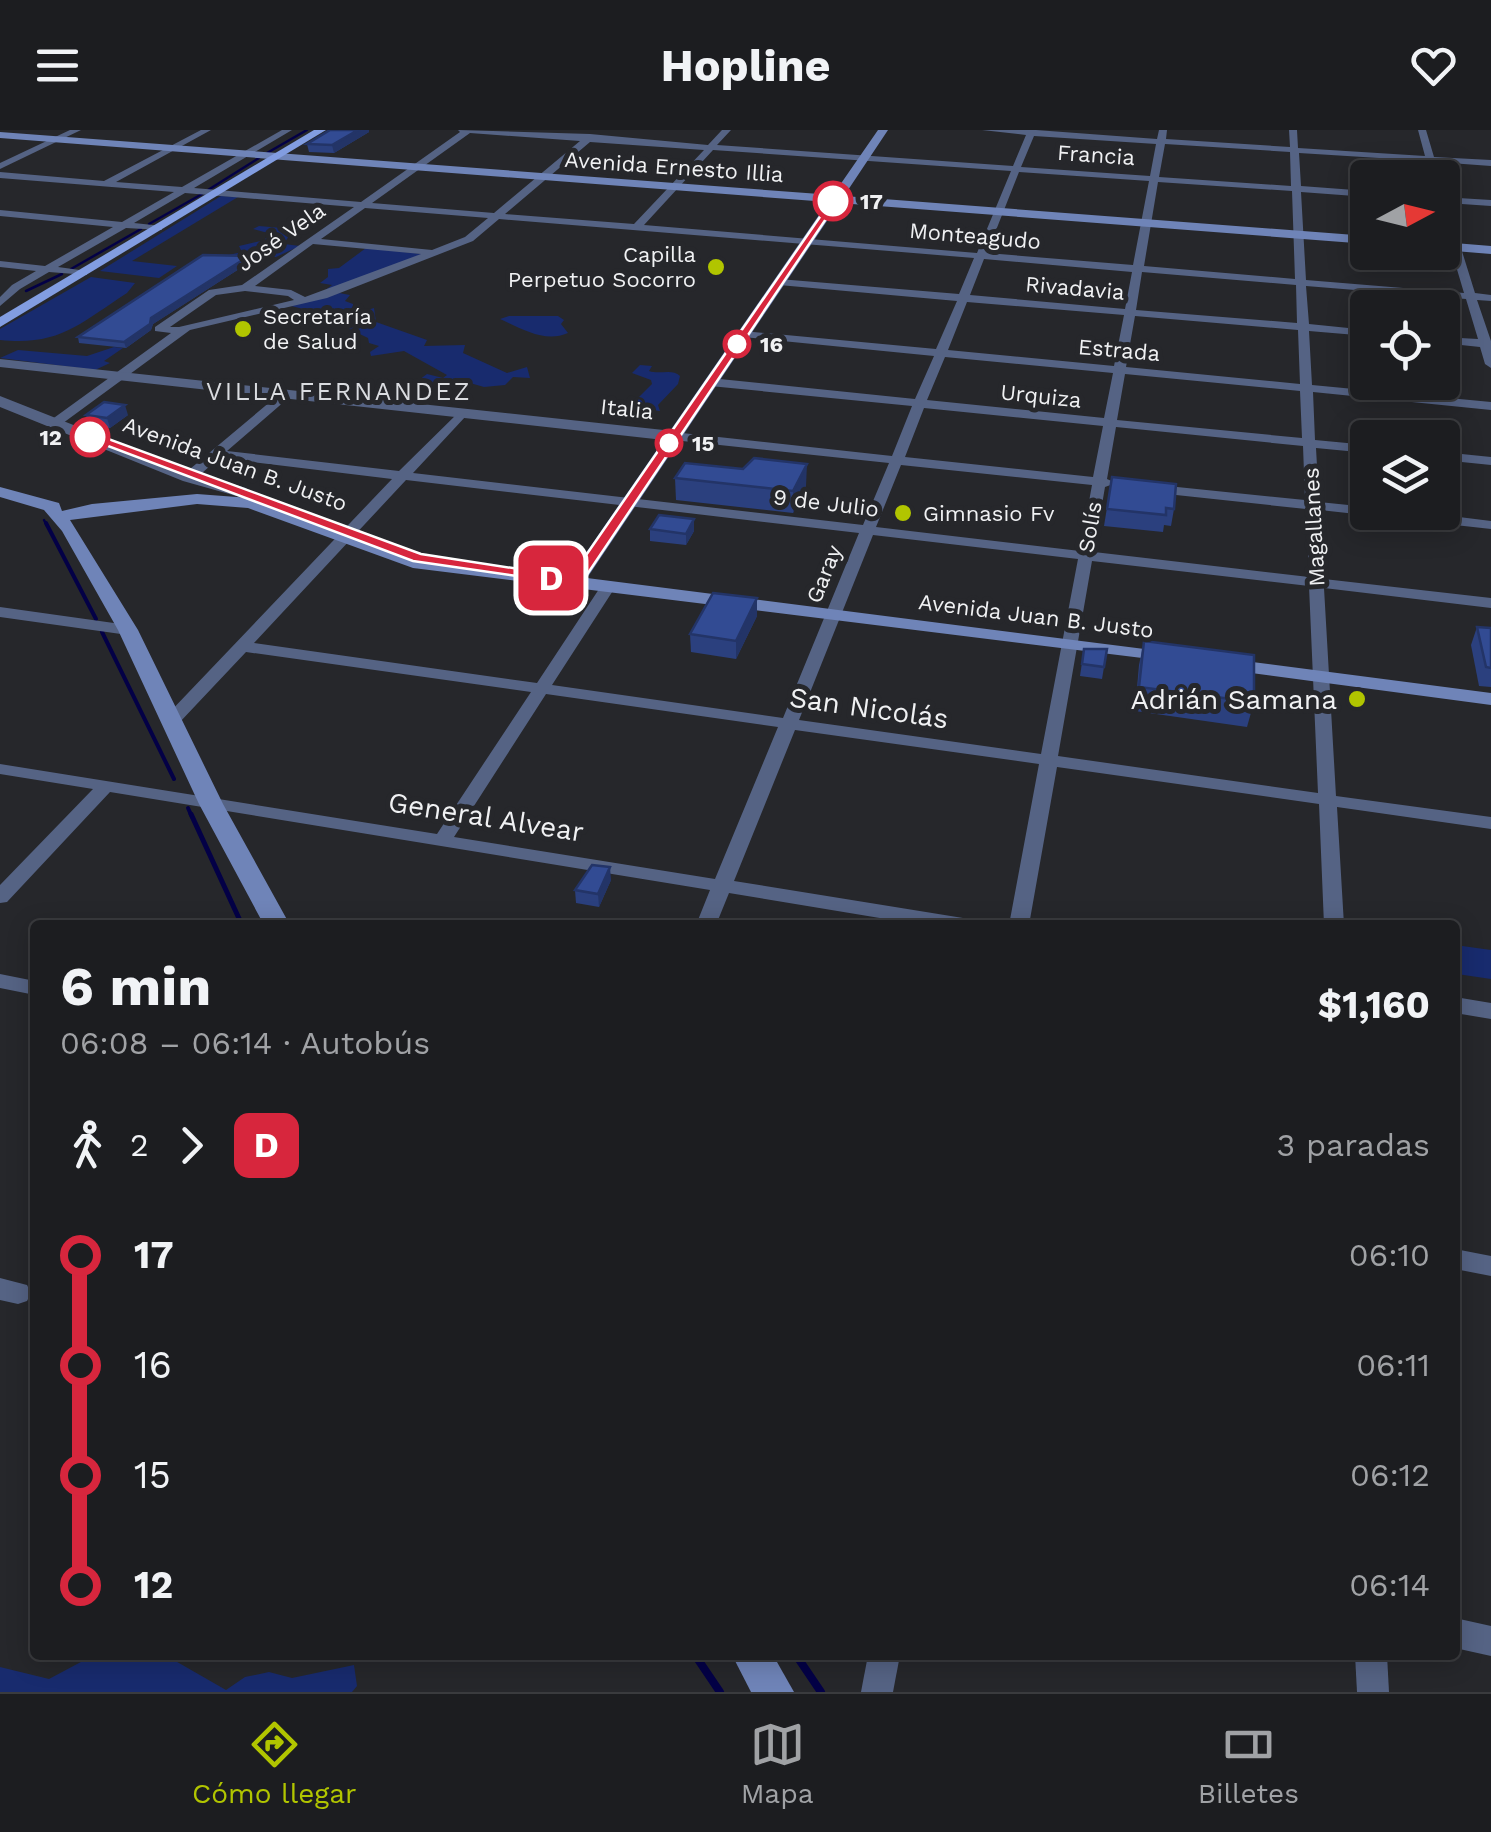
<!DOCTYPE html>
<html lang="es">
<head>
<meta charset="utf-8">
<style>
  body { margin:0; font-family:"Work Sans",sans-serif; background:#252629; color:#f1f3f6; height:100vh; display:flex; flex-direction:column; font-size:38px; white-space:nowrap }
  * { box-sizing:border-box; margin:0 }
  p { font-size:32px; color:#a0a2a5 }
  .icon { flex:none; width:55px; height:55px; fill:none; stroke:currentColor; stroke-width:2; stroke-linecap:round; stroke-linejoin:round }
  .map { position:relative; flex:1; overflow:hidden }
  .side { position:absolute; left:30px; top:790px; width:1430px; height:740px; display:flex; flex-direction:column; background:#1c1d20; border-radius:10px; box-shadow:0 5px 25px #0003,0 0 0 2px #3a3b3e }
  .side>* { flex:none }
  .badge { padding:0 20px; border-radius:15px; font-size:35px; line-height:65px }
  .needle { width:65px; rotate:83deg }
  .tools { position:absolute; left:1350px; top:30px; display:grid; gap:20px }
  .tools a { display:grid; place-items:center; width:110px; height:110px; border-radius:10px; background:#1c1d20; box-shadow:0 5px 25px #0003,0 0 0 2px #3a3b3e; font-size:50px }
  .map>.badge { position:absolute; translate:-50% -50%; box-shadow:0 0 0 5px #fff }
  .legs { display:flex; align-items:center; gap:15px; height:110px; padding:0 30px; font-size:32px }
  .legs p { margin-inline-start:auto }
  .overview { display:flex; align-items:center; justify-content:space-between; height:170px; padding:0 30px }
  h1 { font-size:55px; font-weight:700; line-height:75px }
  ul { padding:0 30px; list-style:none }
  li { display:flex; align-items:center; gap:35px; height:110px; font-size:38px }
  li i { display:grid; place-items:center; width:15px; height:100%; margin:0 12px; background:currentColor }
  li i::after { content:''; width:25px; height:25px; margin:-12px; border:8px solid; border-radius:50%; background:#1c1d20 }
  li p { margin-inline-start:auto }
  li:first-child i { background:linear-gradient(#0000 50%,currentColor 0) }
  li:last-child i { background:linear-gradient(currentColor 50%,#0000 0) }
  header { display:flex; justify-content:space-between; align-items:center; height:130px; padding:0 30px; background:#1c1d20; font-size:45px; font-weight:700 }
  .tabs { display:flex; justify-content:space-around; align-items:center; height:140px; border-top:2px solid #3a3b3e; background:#1c1d20; font-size:28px; color:#a0a2a5 }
  .tabs a { display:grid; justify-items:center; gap:5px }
  .tabs .on { color:#b1c500 }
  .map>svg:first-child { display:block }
</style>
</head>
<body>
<header><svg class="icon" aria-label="menu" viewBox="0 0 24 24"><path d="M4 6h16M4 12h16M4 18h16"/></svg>Hopline<svg class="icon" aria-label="heart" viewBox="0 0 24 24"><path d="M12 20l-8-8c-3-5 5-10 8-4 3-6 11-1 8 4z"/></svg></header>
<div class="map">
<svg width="1491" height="1562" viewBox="0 0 1491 1562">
  <rect width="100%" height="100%" fill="#26272b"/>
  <g fill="#182b6e">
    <path d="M221 66 238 67 132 131 177 136 159 148 100 141Z"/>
    <path d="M259 96 293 99 284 114 300 116 276 127 224 126 242 122 239 116 265 110 268 103 253 99Z"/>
    <path d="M366 118 423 124 323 162 332 155 320 153 328 147V139L339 138Z"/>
    <path d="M91 147 135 153 127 163C79 194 60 216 0 210V199Z"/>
    <path d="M339 163 350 165 345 171 353 174 354 184 374 178 376 192 427 210 424 216 465 215 463 223 507 243 527 237 530 248 513 247 505 255 484 257 470 253 442 262 396 256 409 250H419L427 244 443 248 447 245 404 221 371 226 370 222 379 216 369 213 368 208 312 181 291 176Z"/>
    <path d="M509 186H558L564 190 561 194 568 203C545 213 522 199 500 189Z"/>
    <path d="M114 217 123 218 104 231 110 233 95 240 0 228 18 220 87 226Z"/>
    <path d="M640 235 652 236 649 241C660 245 672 238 680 246L678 254 658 275 660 281 629 277 652 254 651 250 632 243Z"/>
    <path d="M1455 815 1491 820V849L1457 844Z"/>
    <path d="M94 1525H165L226 1560 245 1547 269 1542 292 1548 354 1535 357 1556 352 1562H0V1537L49 1549Z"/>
  </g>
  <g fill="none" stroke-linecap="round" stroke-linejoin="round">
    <g stroke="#030046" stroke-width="2.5">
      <path d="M267 23 307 0"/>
      <path d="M208 60 259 28"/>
      <path d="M149 94 202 64"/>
      <path d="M71 139 141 99"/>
      <path d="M26 161 62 144"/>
      <path d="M44 390 47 396"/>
    </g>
    <g stroke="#030046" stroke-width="4">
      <path d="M46 393 96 489"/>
      <path d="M102 502 174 649"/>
      <path d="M188 678 192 687"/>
    </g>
    <path stroke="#030046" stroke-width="5" d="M191 684 242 795"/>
    <g stroke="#030046" stroke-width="8">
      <path d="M695 1525 720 1562"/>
      <path d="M796 1525 821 1562"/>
    </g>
    <g fill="#556384" fill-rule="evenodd">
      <path d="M70 0H81L0 39V33Z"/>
      <path d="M201 0H211L116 52 182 57 282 0H292L194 58 361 72 460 2 458 0 590 4 708 15 722 0H731L717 15 1013 36 1026 5 982 0H1036L1157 9 1159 0H1167L1166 9 1290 17 1289 0H1297L1298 18 1425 26 1418 0H1426L1434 27 1491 30V36L1436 32 1440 48H1431L1427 31 1299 23 1301 56 1368 61V67L1301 62 1306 150 1464 163 1442 89V67L1491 70V76L1447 73 1475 163 1491 165V171L1477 170 1491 211V238L1485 234 1480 217 1442 213V207L1478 209 1466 169 1306 156 1309 194 1368 200V206L1309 201 1312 255 1491 272V280L1313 262 1315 310 1368 315V323L1316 318 1319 372 1368 377V382H1419L1491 391V399L1320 380 1324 449 1491 468V478L1324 458 1336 666 1491 687V699L1337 677 1344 795H1324L1319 674 1057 637 1029 795H1009L1039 634 795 600 734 751 963 788 973 795H922L729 763 716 795H696L710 760 110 662 7 772 0 773V755L93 659 0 644V634L437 704 531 562 246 522 179 593H167L164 589 167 585 392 349 219 328 194 350H184V344L283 261 293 264 227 321 399 341 462 279 466 280V286L413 343 863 395 889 333 673 310 667 306 673 302 892 326 912 276 710 256 704 252 710 248 915 269 934 226 743 207 737 204 743 201 936 219 957 171 779 155 774 152 779 149 959 164 974 128 499 89 473 111 327 168 190 200 59 296H51V290L171 203 155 201V197L209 160 242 155 354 77 185 63 134 93 162 96V100L126 98 58 137 87 141V145L49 142 20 159 0 176V167L12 155 36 141 0 137V131L45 136 113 97 0 86V80L122 92 174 62 0 48V42L104 51ZM470 3 580 11 494 83 372 73ZM1034 6 1156 14 1150 46 1021 37ZM590 12 704 20 634 94 505 84ZM1165 14 1290 22 1291 56 1159 47ZM713 20 1011 41 977 123 644 95ZM1019 42 1149 51 1133 135 987 123ZM1158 52 1292 61 1295 149 1144 136ZM365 78 488 88 465 107 432 120 321 109ZM313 114 421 124 305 167 291 160 255 156ZM984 129 1132 142 1125 179 970 165ZM1142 142 1296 155 1297 193 1136 180ZM245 161 288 166 294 170 179 197H170L216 165ZM967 172 1124 185 1114 236 948 220ZM1135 186 1298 200 1300 254 1126 237ZM945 227 1113 243 1104 288 927 270ZM1125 244 1300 261 1302 308 1117 290ZM924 278 1103 296 1093 347 905 327ZM1116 297 1303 316 1305 370 1148 354 1141 358 1148 362 1306 379 1309 447 1094 422 1105 357 1116 353 1107 349ZM901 335 1092 355 1080 421 876 397ZM406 350 859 403 783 588 552 555 616 456 608 451 603 453 537 553 254 513ZM873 405 1078 429 1041 624 799 590ZM1092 431 1309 456 1318 663 1058 626ZM546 564 778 597 715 749 454 707Z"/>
      <path d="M1442 322 1491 327V335L1442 330Z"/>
      <path d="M0 477 128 495 136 500 128 505 0 487Z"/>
      <path d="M0 844 35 851V865L0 858Z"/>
      <path d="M1455 867 1491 873V889L1455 883Z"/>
      <path d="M1455 1119 1491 1126V1146L1455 1139Z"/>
      <path d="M0 1148 27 1155 31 1163 27 1171 18 1174 0 1170Z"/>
      <path d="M1455 1488 1491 1496V1526L1455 1518Z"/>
      <path d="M868 1525H900L893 1562H861Z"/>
      <path d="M1355 1525H1387L1389 1562H1357Z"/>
    </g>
    <g fill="#556384" fill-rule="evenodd">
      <path d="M0 229 673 301 681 306 673 311 0 237Z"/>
      <path d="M0 266 195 343 246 358 249 362 240 367 183 351 0 277Z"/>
    </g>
    <g fill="#6f84b8" fill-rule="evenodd">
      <path d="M878 0H888L844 66 1368 106V114L839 73 587 448 1176 523 1186 529 1183 533 413 438 248 378 197 374 70 390 138 500 223 674 290 795H264L199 674 118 500 62 401 44 380 0 367V357L59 373 62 381 92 374 197 364 250 368 416 427 570 446 828 72 0 8V2L833 65Z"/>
      <path d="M1442 112 1491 116V124L1442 120Z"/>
      <path d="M1221 528 1491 563V575L1214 538V530Z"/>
      <path d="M732 1525H773L794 1562H751Z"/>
    </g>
    <path fill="#829de1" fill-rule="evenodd" d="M314 0H326L0 197V187Z"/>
  </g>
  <g fill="#2b407e">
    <path d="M330 0H369V2L334 23 309 22 307 14Z"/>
    <path d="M249 126 250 132 153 194 151 200 126 218 79 213 78 207Z"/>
    <path d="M86 285H128L110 298 89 296Z"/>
    <path d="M1112 347 1174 379 1171 396 1164 395 1163 402 1104 396Z"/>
    <path d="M675 348 806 356 793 383 676 370Z"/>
    <path d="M694 389V401L686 415 650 411V399Z"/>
    <path d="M757 486 736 529 691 522 690 504Z"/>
    <path d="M1477 497 1491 498V557L1479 556 1471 515Z"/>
    <path d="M1144 511 1254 572 1247 597 1135 581 1139 535Z"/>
    <path d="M1084 519H1107L1102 549 1080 546Z"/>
    <path d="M611 750 599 777 576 773 575 760Z"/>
  </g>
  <g fill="#233467">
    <path d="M358 0H369V2L334 23 332 15Z"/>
    <path d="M249 126 250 132 153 194 151 200 126 218 124 212 151 188Z"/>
    <path d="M125 275 128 285 110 298 107 288Z"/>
    <path d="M807 334 806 356 793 383V361Z"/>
    <path d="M694 389V401L686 415V404Z"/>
    <path d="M757 468V486L736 529V511Z"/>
    <path d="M610 737 611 750 599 777 598 764Z"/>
  </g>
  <g fill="#324b93" stroke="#233467" stroke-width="2.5">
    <path d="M330 0H358L332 15 307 14Z"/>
    <path d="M203 125 249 126 151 188 150 194 124 212 78 207Z"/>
    <path d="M104 272 125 275 107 288 86 285Z"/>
    <path d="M754 328 807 334 793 361 675 348 685 333 743 339Z"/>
    <path d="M1112 347 1176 354 1174 379 1166 378V385L1107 379Z"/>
    <path d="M659 385 694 389 686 404 650 399Z"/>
    <path d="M713 463 757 468 736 511 690 504Z"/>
    <path d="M1477 497 1491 498V538L1486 537Z"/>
    <path d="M1144 511 1254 525V572L1139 557Z"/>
    <path d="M1084 519H1107L1104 537 1082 534Z"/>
    <path d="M592 735 610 737 598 764 575 760Z"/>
  </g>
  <path fill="#d7263d" stroke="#fff" stroke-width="2.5" d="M833 68 838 71 580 455 413 431 84 307 95 304 421 424 571 447Z"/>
  <g fill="#fff" stroke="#d7263d" stroke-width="5">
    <circle cx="833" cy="71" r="18"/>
    <circle cx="737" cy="214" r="12"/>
    <circle cx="90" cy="307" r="18"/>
    <circle cx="669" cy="313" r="12"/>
  </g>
  <g fill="#b1c500" stroke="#26272b" stroke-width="4">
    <circle cx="716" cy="137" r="10"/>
    <circle cx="243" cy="199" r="10"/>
    <circle cx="903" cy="383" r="10"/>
    <circle cx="1357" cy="569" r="10"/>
  </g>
  <g text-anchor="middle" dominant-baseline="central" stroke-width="10" stroke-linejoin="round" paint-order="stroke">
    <g font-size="22" fill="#f0f1f3" stroke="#26272b">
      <text transform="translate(1096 25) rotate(4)">Francia</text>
      <text transform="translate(674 37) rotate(4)">Avenida Ernesto Illia</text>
      <text transform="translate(975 106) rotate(5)">Monteagudo</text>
      <text transform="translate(281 107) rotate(-35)">José Vela</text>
      <text transform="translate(1075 158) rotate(5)">Rivadavia</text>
      <text transform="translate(1119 220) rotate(5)">Estrada</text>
      <text transform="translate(1041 266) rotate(6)">Urquiza</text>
      <text transform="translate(627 279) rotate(6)">Italia</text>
      <text transform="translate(235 334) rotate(20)">Avenida Juan B. Justo</text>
      <text transform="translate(826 373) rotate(7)">9 de Julio</text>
      <text transform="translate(1090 397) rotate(-80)">Solís</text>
      <text transform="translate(1314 397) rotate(-93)">Magallanes</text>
      <text transform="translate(824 444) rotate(-68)">Garay</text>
      <text transform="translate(1036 486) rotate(7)">Avenida Juan B. Justo</text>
    </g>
    <g font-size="22" font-weight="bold" fill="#f0f1f3" stroke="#26272b" text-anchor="start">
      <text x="860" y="71">17</text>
      <text x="760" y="214">16</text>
      <text x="62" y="307" text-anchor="end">12</text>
      <text x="692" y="313">15</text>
    </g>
    <g font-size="22" fill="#f0f1f3" stroke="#26272b" text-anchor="start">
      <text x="696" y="124" text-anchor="end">Capilla<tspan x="696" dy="25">Perpetuo Socorro</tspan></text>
      <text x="263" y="186">Secretaría<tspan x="263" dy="25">de Salud</tspan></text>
      <text x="923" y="383">Gimnasio Fv</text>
    </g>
    <g font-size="25" letter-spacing="2.5" fill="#dadce0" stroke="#26272b">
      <text x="339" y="261">VILLA FERNANDEZ</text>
    </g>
    <g font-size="28" fill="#f0f1f3" stroke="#26272b" text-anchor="end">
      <text x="1337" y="569">Adrián Samana</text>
    </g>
    <g font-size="28" fill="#f0f1f3" stroke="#26272b">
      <text transform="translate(869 578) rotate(8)">San Nicolás</text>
      <text transform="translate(486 687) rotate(9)">General Alvear</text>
    </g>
  </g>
</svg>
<div class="tools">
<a><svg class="needle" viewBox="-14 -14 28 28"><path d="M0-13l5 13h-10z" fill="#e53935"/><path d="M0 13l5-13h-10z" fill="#a0a2a5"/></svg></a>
<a><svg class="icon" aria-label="locate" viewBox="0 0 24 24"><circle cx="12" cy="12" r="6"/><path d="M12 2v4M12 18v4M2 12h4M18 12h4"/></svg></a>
<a><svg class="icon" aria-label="layers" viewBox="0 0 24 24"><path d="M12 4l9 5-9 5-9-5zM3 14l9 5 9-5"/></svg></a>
</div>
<b class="badge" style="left:551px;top:448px;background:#d7263d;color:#fff">D</b>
<section class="side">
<div class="overview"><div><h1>6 min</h1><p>06:08 – 06:14 · Autobús</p></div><b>$1,160</b></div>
<div class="legs"><svg class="icon" aria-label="walk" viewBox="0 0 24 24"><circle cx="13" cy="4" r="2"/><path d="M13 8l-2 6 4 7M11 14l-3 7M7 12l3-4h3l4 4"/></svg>2<svg class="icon" aria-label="forward" viewBox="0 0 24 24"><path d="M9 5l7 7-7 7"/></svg><b class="badge" style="background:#d7263d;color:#fff">D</b><p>3 paradas</p></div>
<ul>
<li><i style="color:#d7263d"></i><b>17</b><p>06:10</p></li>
<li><i style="color:#d7263d"></i><span>16</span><p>06:11</p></li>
<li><i style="color:#d7263d"></i><span>15</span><p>06:12</p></li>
<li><i style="color:#d7263d"></i><b>12</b><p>06:14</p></li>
</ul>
</section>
</div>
<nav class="tabs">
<a class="on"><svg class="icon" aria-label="directions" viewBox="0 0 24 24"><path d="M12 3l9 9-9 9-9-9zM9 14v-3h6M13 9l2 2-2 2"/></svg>Cómo llegar</a>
<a><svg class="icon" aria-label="map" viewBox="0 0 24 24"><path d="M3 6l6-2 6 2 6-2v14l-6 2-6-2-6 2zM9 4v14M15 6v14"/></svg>Mapa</a>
<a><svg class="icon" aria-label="tickets" viewBox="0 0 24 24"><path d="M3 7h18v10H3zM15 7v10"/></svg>Billetes</a>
</nav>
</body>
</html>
